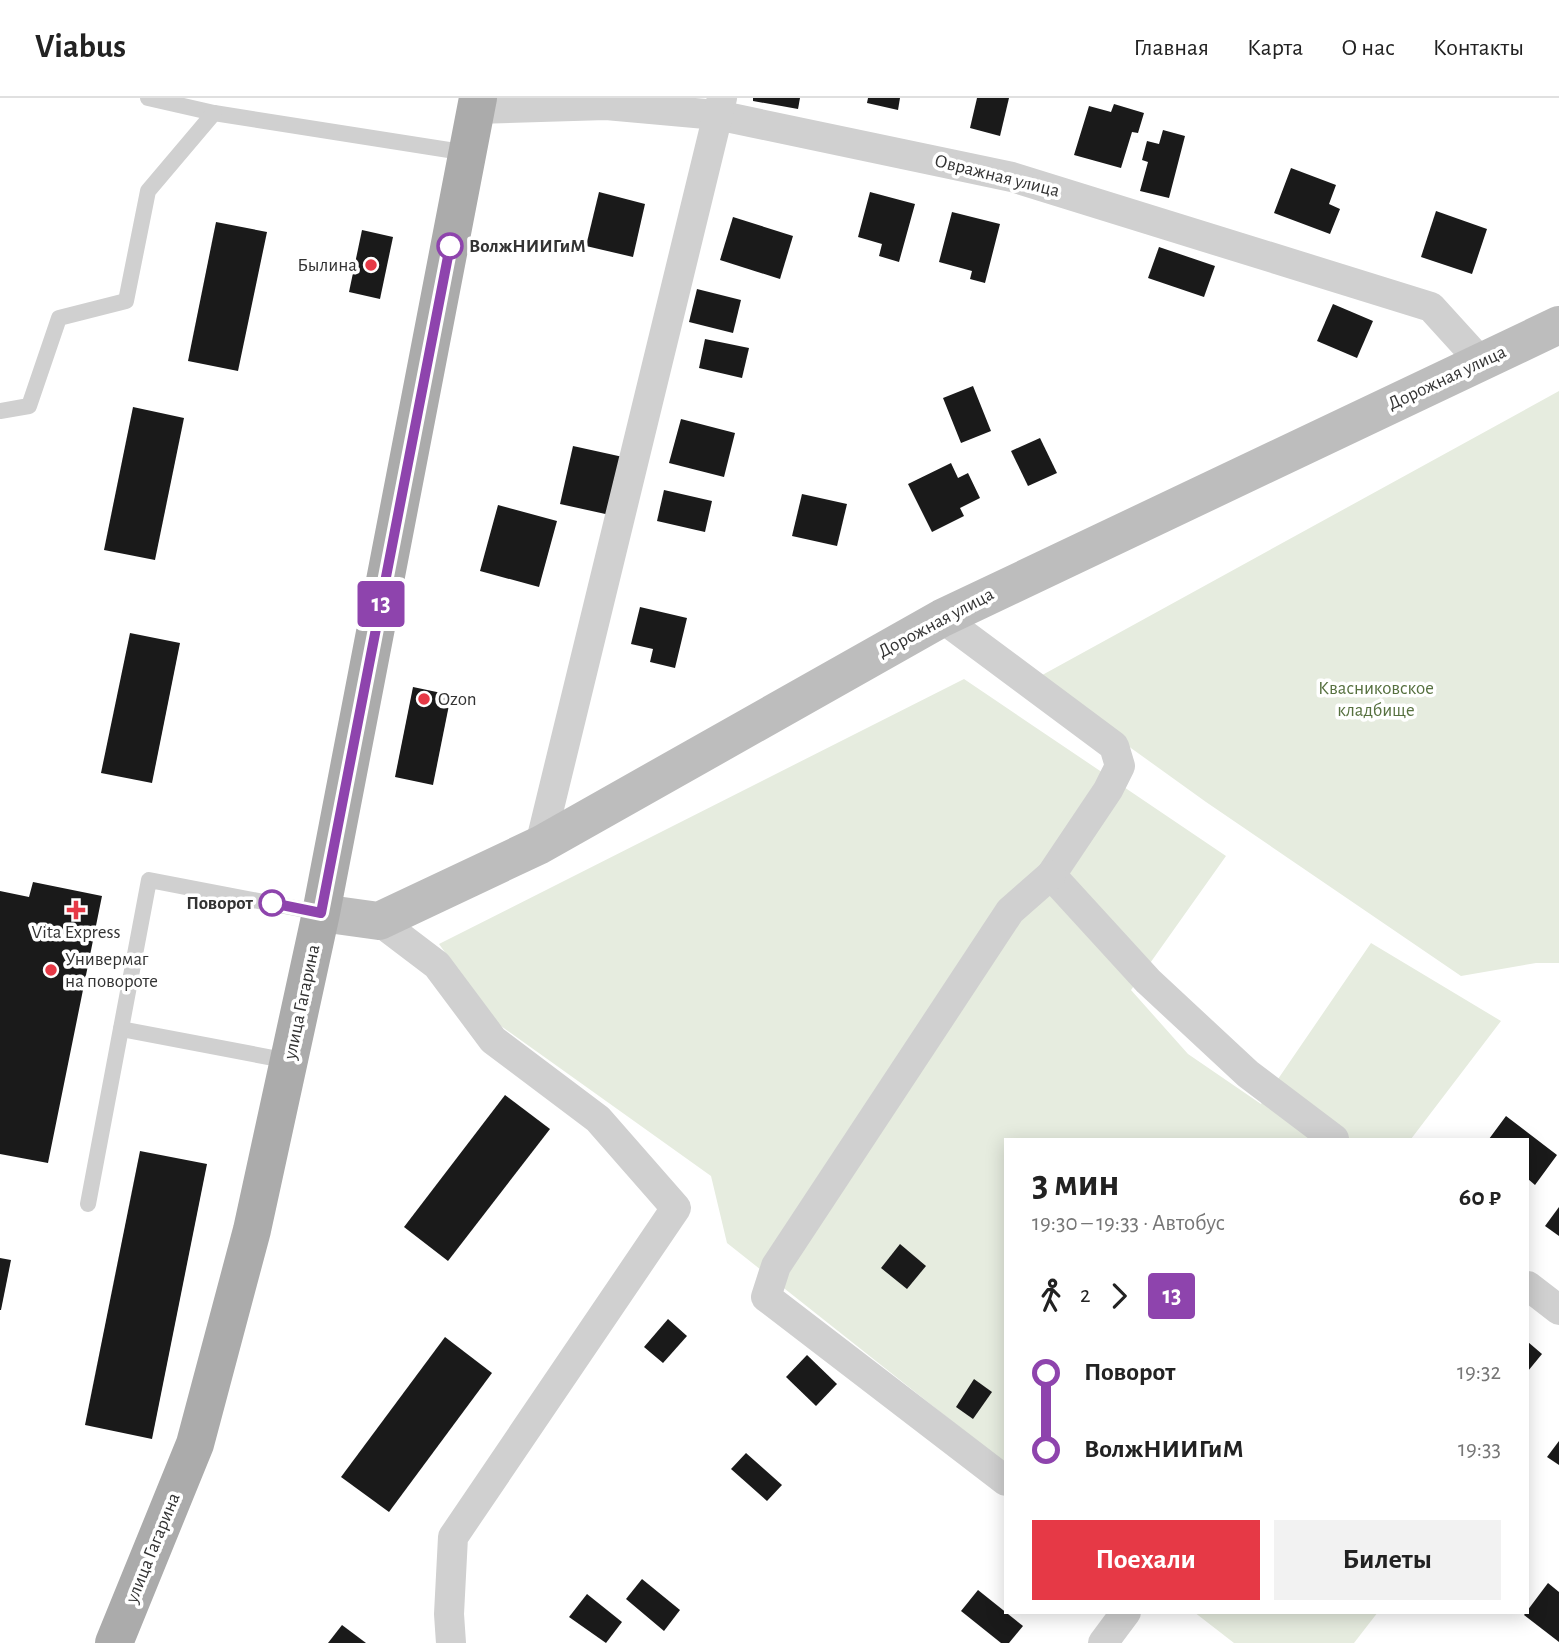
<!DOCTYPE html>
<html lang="ru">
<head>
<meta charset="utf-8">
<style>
  body { margin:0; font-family:"Alegreya Sans",sans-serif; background:#f2f2f2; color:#222; height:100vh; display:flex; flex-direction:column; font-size:26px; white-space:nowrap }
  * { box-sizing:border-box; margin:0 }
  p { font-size:23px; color:#767676 }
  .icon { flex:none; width:38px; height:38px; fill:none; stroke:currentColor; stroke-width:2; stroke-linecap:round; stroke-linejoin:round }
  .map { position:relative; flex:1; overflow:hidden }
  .side { position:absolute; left:1004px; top:1040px; width:525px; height:476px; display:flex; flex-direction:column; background:#fff; border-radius:0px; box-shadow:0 4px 18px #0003 }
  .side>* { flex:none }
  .badge { padding:0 14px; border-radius:5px; font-size:24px; line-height:46px }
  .map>.badge { position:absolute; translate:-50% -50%; box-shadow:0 0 0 4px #fff }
  .legs { display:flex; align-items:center; gap:10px; height:77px; padding:0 28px; font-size:23px }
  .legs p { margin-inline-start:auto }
  .headline { display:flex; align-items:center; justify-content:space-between; height:119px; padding:0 28px }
  h1 { font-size:38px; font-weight:700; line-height:52px }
  .primary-button { display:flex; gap:14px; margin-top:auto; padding:14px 28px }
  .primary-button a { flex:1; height:80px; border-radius:0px; background:#e63946; color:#fff; font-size:28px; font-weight:700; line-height:80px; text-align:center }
  .primary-button a+a { background:#f2f2f2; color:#222 }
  ul { padding:0 28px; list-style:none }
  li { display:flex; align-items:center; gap:24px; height:77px; font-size:26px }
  li i { display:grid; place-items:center; width:10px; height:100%; margin:0 9px; background:currentColor }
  li i::after { content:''; width:18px; height:18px; margin:-9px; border:5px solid; border-radius:50%; background:#fff }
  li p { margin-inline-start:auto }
  li:first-child i { background:linear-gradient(#0000 50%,currentColor 0) }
  li:last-child i { background:linear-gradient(currentColor 50%,#0000 0) }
  header { display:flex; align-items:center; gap:42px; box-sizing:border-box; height:98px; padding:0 35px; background:#fff; border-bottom:2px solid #e0e0e0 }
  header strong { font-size:33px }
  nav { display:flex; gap:38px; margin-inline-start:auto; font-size:24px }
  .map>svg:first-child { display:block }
</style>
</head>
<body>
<header>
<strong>Viabus</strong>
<nav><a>Главная</a><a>Карта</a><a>О нас</a><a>Контакты</a></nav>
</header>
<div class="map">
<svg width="1559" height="1545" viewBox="0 0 1559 1545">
  <rect width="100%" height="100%" fill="#fff"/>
  <g fill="#e6ecdf">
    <path d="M1559 293V865H1536L1461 878 1206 704 1035 581Z"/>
    <path d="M964 581 1226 758 1131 892 1188 956 1261 1006 1371 845 1501 923 1411 1041H1006V1366L727 1145 711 1078 494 923 439 846Z"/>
    <path d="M1194 1514H1378L1354 1545H1234Z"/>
  </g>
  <g fill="#1a1a1a">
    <path d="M753 0H800L798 11 753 3Z"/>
    <path d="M868 0H900L898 12 867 5Z"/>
    <path d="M977 0H1009L1000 38 970 30Z"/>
    <path d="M1114 6 1144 15 1138 35 1132 34 1121 70 1074 57 1089 8 1111 14Z"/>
    <path d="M1163 32 1185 38 1169 100 1140 93 1148 64 1142 62 1147 43 1159 46Z"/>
    <path d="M1291 70 1336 87 1329 106 1340 111 1330 136 1274 115Z"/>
    <path d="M599 94 645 106 633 159 586 148Z"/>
    <path d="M870 94 915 106 899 164 879 158 882 146 858 139Z"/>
    <path d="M1436 113 1487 131 1472 176 1421 159Z"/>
    <path d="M952 114 1000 126 985 185 970 181 972 173 939 164Z"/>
    <path d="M733 119 793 138 780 181 720 162Z"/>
    <path d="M216 124 267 134 238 273 188 263Z"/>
    <path d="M362 132 393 139 380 201 349 194Z"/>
    <path d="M1159 149 1215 168 1204 199 1148 180Z"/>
    <path d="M697 191 741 202 733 235 689 224Z"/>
    <path d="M1333 206 1373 223 1357 260 1317 243Z"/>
    <path d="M705 241 749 250 742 280 699 270Z"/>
    <path d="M973 288 991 333 961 345 943 300Z"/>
    <path d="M133 309 184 320 155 462 104 452Z"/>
    <path d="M681 321 735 335 724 379 669 365Z"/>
    <path d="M1040 340 1057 375 1028 388 1011 353Z"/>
    <path d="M573 348 623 359 610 417 560 406Z"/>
    <path d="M951 365 958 380 968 375 980 400 960 410 964 418 932 434 908 386Z"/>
    <path d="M664 392 712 403 705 434 657 423Z"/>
    <path d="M802 396 847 406 837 448 792 438Z"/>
    <path d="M498 407 557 423 539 489 480 473Z"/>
    <path d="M640 509 687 520 675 570 650 564 653 551 631 546Z"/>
    <path d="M130 535 180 545 152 685 101 675Z"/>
    <path d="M413 589 451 597 433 687 395 679Z"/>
    <path d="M33 784 102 798 48 1065 0 1056V793L29 799Z"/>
    <path d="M505 997 550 1031 448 1163 404 1129Z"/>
    <path d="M1506 1018 1557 1057 1535 1087 1528 1081V1041H1489Z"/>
    <path d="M140 1053 207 1066 152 1341 85 1327Z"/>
    <path d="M1559 1109V1138L1545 1128Z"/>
    <path d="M900 1146 926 1168 907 1191 881 1170Z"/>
    <path d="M0 1160 11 1162 1 1212H0Z"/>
    <path d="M668 1221 687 1238 663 1265 644 1249Z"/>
    <path d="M445 1239 492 1275 389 1414 341 1379Z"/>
    <path d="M1528 1244 1542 1256 1528 1273Z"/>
    <path d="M807 1257 837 1286 816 1308 786 1279Z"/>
    <path d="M974 1281 992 1294 973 1321 956 1309Z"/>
    <path d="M1559 1343V1367L1547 1359Z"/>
    <path d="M746 1355 782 1387 767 1403 731 1371Z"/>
    <path d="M642 1481 680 1512 664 1533 626 1501Z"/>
    <path d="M1548 1485 1559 1494V1544L1524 1517Z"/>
    <path d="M978 1492 1023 1528 1009 1545H1001L961 1513Z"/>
    <path d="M587 1496 622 1524 606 1545 569 1519Z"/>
    <path d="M342 1527 366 1545H328Z"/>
  </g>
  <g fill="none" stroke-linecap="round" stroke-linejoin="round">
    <g stroke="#d0d0d0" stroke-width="16">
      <path d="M148 0 214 15 468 55"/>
      <path d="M0 313 29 308 59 220 126 203 148 93 214 15"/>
      <path d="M121 931 289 963"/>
      <path d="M88 1106 149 782 321 815"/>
    </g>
    <g stroke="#d0d0d0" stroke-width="30">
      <path d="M476 11 606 7 717 17 1012 79 1431 209 1481 264"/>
      <path d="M942 520 1114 648 1120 668 1108 692 1051 777 1148 883 1248 976 1334 1041"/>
      <path d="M540 747 722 0"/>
      <path d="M379 823 437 867 493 942 598 1021 676 1110 453 1439 449 1516 451 1545"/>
      <path d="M1528 1188 1559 1212"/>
      <path d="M1006 1383 766 1199 776 1168 1010 813 1051 777"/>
      <path d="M1103 1545 1126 1514"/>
    </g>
    <path stroke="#bdbdbd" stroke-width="38" d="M321 815 379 823 540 747 942 520 1559 227"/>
    <path stroke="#ababab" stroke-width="38" d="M114 1545 195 1346 252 1132 321 815 478 0"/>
  </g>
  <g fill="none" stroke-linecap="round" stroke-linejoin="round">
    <defs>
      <path id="line-1" d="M272 805 321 815 450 148"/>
    </defs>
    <use href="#line-1" stroke="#fff" stroke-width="16"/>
    <use href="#line-1" stroke="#8e44ad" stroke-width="10"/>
  </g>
  <g fill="#fff" stroke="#8e44ad" stroke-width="3.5">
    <circle cx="450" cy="148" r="12"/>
    <circle cx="272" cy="805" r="12"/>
  </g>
  <g fill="#e63946" stroke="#fff" stroke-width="2.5">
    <circle cx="371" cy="167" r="7"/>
    <circle cx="424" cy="601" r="7"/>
    <path d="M72.5 801.5h7v7h7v7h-7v7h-7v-7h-7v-7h7z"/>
    <circle cx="51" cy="872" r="7"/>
  </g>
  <g text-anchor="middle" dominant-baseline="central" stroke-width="7" stroke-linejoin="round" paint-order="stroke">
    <g font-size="19" fill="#333" stroke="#fff">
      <text transform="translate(997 78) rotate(14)">Овражная улица</text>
      <text transform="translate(1447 280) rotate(-25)">Дорожная улица</text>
      <text transform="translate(936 525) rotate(-28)">Дорожная улица</text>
      <text transform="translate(302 904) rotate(-78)">улица Гагарина</text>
      <text transform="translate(153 1450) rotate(-68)">улица Гагарина</text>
    </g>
    <g font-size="19" font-weight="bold" fill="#333" stroke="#fff" text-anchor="start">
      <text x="469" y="148">ВолжНИИГиМ</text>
      <text x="253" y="805" text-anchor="end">Поворот</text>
    </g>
    <g font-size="19" fill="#333" stroke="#fff" text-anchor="start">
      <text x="357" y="167" text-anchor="end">Былина</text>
      <text x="438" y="601">Ozon</text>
      <text x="76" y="834" text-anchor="middle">Vita Express</text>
      <text x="65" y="861">Универмаг<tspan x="65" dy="22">на повороте</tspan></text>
    </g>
    <g font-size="19" fill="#56703f" stroke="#fff">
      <text x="1376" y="590">Квасниковское<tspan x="1376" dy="22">кладбище</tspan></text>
    </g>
  </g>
</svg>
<b class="badge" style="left:381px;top:506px;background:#8e44ad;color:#fff">13</b>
<section class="side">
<div class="headline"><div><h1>3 мин</h1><p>19:30 – 19:33 · Автобус</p></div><b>60 ₽</b></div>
<div class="legs"><svg class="icon" aria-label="walk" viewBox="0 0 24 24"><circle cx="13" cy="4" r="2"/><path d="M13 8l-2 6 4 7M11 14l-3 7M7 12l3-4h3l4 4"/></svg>2<svg class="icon" aria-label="forward" viewBox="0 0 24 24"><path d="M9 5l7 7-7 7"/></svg><b class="badge" style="background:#8e44ad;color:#fff">13</b></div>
<ul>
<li><i style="color:#8e44ad"></i><b>Поворот</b><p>19:32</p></li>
<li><i style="color:#8e44ad"></i><b>ВолжНИИГиМ</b><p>19:33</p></li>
</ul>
<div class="primary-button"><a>Поехали</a><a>Билеты</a></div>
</section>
</div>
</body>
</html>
